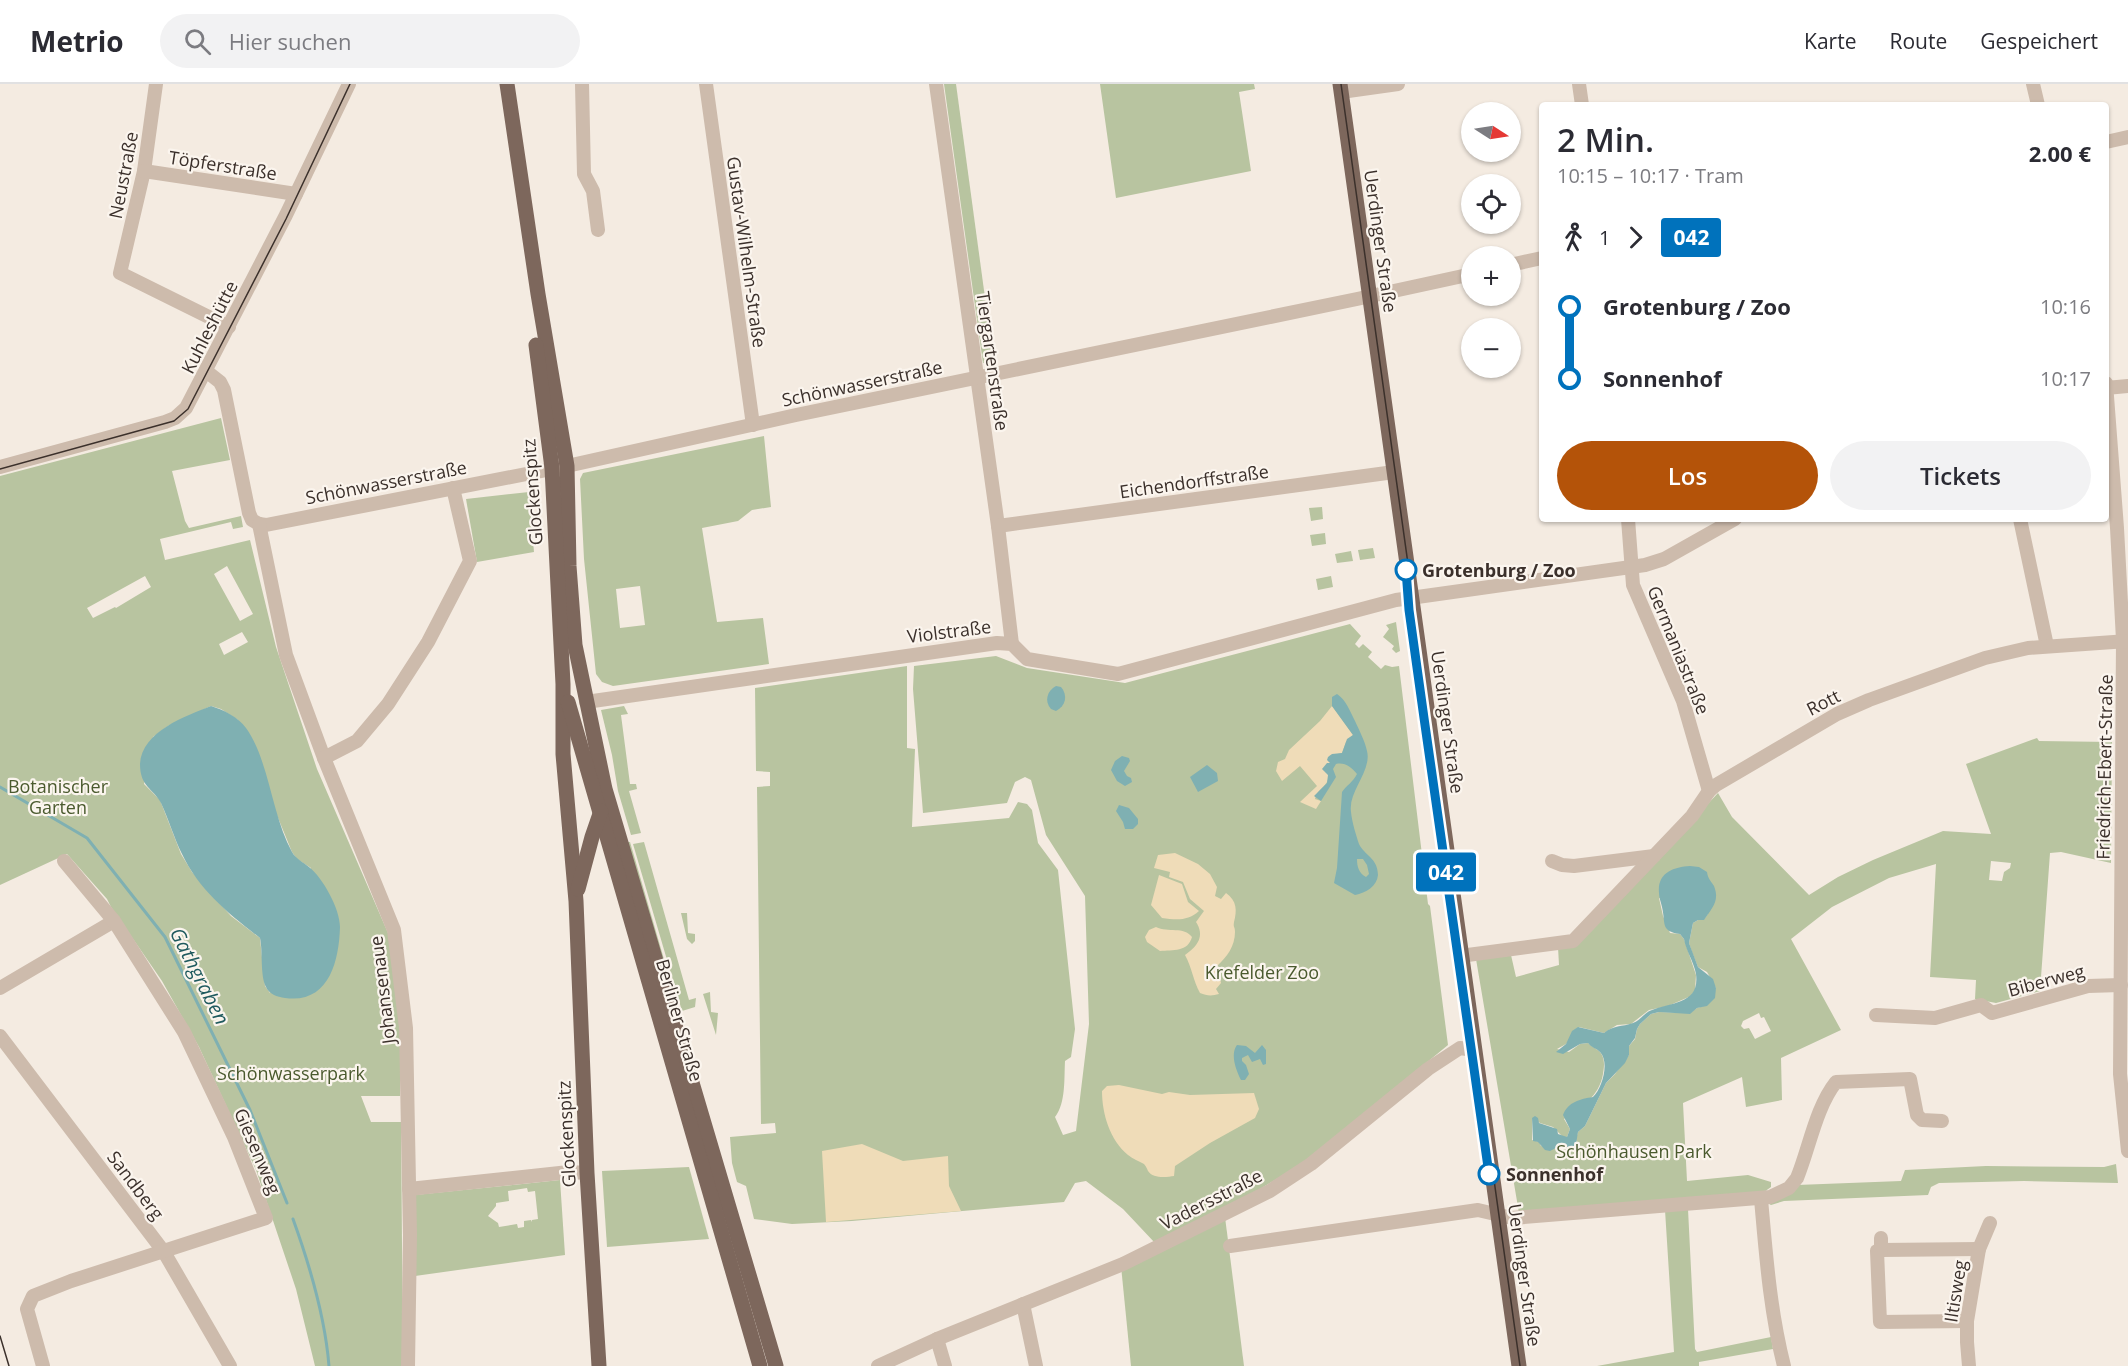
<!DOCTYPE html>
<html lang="de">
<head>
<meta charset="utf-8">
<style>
  body { margin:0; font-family:"Open Sans",sans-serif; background:#f2f2f3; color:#2b2b33; height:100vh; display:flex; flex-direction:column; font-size:22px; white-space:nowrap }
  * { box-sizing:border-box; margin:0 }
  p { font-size:20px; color:#7c7c81 }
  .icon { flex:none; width:33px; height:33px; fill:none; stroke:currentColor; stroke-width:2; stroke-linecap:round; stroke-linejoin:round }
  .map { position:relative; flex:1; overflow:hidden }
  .sheet { position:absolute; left:1539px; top:18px; width:570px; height:420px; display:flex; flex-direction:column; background:#fff; border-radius:6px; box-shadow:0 2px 4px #0004 }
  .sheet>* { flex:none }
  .badge { padding:0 12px; border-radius:4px; font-size:21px; line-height:39px }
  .needle { width:39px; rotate:102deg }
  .buttons { position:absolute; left:1461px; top:18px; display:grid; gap:12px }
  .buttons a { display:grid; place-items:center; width:60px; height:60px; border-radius:50%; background:#fff; box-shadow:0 2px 4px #0004; font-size:30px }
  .map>.badge { position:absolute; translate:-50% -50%; box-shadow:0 0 0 3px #fff }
  .legs { display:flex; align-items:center; gap:9px; height:66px; padding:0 18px; font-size:20px }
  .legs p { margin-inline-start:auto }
  .head { display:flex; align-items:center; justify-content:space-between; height:102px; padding:0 18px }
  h1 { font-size:33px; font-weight:600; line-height:45px }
  .action { display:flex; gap:12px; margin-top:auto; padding:12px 18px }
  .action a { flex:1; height:69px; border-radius:36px; background:#b45309; color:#fff; font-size:24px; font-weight:600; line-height:69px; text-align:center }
  .action a+a { background:#f2f2f3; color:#2b2b33 }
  ul { padding:0 18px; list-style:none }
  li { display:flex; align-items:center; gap:21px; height:72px; font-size:22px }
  li i { display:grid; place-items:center; width:9px; height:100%; margin:0 8px; background:currentColor }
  li i::after { content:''; width:15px; height:15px; margin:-8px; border:4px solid; border-radius:50%; background:#fff }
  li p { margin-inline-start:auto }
  li:first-child i { background:linear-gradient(#0000 50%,currentColor 0) }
  li:last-child i { background:linear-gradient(currentColor 50%,#0000 0) }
  header { display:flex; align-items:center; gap:36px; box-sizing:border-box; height:84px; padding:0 30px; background:#fff; border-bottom:2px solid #e1e1e2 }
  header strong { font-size:28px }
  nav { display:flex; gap:33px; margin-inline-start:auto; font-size:21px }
  .search { width:420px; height:54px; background:#f2f2f3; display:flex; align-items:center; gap:15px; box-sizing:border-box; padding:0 21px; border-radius:33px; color:#7c7c81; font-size:22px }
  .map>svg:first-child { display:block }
</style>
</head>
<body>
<header>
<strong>Metrio</strong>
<div class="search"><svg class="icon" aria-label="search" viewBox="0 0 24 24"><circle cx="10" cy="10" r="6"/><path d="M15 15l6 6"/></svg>Hier suchen</div>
<nav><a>Karte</a><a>Route</a><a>Gespeichert</a></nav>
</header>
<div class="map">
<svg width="2128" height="1282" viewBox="0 0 2128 1282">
  <rect width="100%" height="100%" fill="#f4ebe1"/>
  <g fill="#b8c4a0" fill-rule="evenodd">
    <path d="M944 0H956L994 280 983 279Z"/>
    <path d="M1100 0H1254L1255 5 1239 8 1251 87 1116 114Z"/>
    <path d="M221 334 230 376 172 387 185 437 189 444 241 432 243 443 233 445 231 438 160 455 165 476 250 456 276 563 317 685 388 849 400 942V1012H361L371 1038H401L403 1282H315L296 1205 256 1086 199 963 162 897 111 823 107 815 67 770 0 801V392ZM227 482 253 530 240 537 214 490ZM145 492 151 503 116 524 115 523 93 534 87 524ZM242 548 248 558 224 571 219 560ZM211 622 221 625 238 636 292 768 297 775 311 784 270 909 265 902 260 854 231 832 192 788 181 770 160 716 144 700 153 653 168 642Z"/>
    <path d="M764 352 771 423 752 426 738 437 702 444 717 538 763 534 769 580 613 602 602 598 596 590 584 475 580 395 583 389ZM640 502 645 541 620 544 616 505Z"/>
    <path d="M529 408 534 468 477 478 466 415Z"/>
    <path d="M1322 423 1323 435 1311 437 1309 424Z"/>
    <path d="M1325 449 1326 460 1312 462 1310 451Z"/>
    <path d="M1373 464 1375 474 1360 476 1358 466Z"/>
    <path d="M1351 467 1353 477 1337 479 1335 470Z"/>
    <path d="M1331 492 1333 503 1318 506 1316 495Z"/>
    <path d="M1396 538 1400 567 1396 569 1392 565 1394 562 1383 553 1389 545 1386 541Z"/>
    <path d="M1350 540 1361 552 1355 560 1359 564 1363 560 1372 568 1368 573 1381 585 1385 581 1392 583 1399 582 1428 820 1430 822 1448 961 1311 1074 1232 1122 1155 1159 1123 1125 1086 1097 1075 1099 1064 1118 852 1137 792 1140 754 1135 746 1102 737 1098 732 1079 730 1053 776 1049 775 1039 761 1040 757 703 770 702V688L756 687 755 604 907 582V664L915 665 912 743 1009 734 1018 718 1027 720 1032 726 1038 759 1058 786 1075 945 1071 973 1065 977C1064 994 1066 1019 1055 1033L1063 1051 1076 1047 1089 940 1085 812 1046 751 1031 696 1025 693 1015 698 1007 719 923 729 913 605 914 582 996 572 1027 584 1125 599Z"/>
    <path d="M624 622 628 630 621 631 630 700H636L637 705 629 707 641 749 631 751 618 707 612 671 601 626Z"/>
    <path d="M2037 654 2039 657 2112 658 2111 779 2061 768 2050 769 2040 907 1996 919 1975 915 1976 896 1930 893 1936 780 1889 794 1832 823 1791 855 1841 946 1781 974 1782 1016 1746 1023 1742 993 1683 1019 1687 1097 1748 1091 1771 1098V1103L1764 1108 1519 1129 1476 875 1511 871 1516 893 1559 881 1558 863 1577 860 1718 709 1732 733 1809 811 1838 793 1873 776 1943 747 1991 750 1966 680ZM1991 777 2011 779 2010 784 2004 788 2002 797 1989 796ZM1659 814 1708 830 1704 835 1698 836 1693 839 1689 859 1692 868 1698 883 1707 888 1716 904 1707 921 1697 924 1690 929 1659 928 1651 930 1640 940 1637 945 1635 955 1629 962V971L1615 990 1606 999 1585 1042 1578 1048 1576 1055 1577 1067 1562 1061 1557 1065 1541 1062 1539 1058 1532 1056V1034L1540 1039 1553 1043 1563 1053H1567L1570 1045 1564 1035C1582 1022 1599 1013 1603 990 1604 983 1605 978 1602 971 1599 965 1593 964 1588 959L1580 960 1569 968 1557 965 1566 960 1579 943 1604 949 1617 941 1631 940 1649 926 1668 922 1691 912 1695 906 1696 891 1684 855 1680 850 1670 849 1663 832ZM1759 929 1761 934 1764 933 1771 947 1755 955 1749 944 1744 945 1741 942 1743 937Z"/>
    <path d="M627 758H630L679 927 675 926Z"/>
    <path d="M644 758 689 916 696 914 695 923 682 927 633 760Z"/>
    <path d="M681 829H687L688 849 695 850V857L692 860 687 855Z"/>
    <path d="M710 908 711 928 718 929 716 951 703 910Z"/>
    <path d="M2116 1080 2118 1099 2024 1097 1939 1099 1931 1103 1928 1111 1784 1117 1771 1121 1766 1118 1797 1101 1901 1097 1905 1086 1986 1082 2104 1083Z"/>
    <path d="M689 1083 709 1155 607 1163 602 1087Z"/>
    <path d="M560 1096 565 1171 415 1192V1111ZM527 1104 528 1108 535 1107 538 1135 532 1136 531 1138V1136L524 1137V1143L518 1144 517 1140 499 1143 498 1139 488 1132 496 1122V1119L509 1117 508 1107Z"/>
    <path d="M1688 1125 1695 1265 1697 1268 1771 1253 1773 1265 1699 1278V1282H1597L1674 1268 1665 1126Z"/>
    <path d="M1225 1133 1244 1282H1131L1121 1182Z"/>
  </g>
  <g fill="#efdcb8">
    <path d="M1332 622 1353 651 1346 658 1342 669 1329 672C1331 679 1330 691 1327 698 1323 705 1317 706 1315 715L1321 717 1316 725 1300 718 1317 702 1300 682 1282 697 1276 687 1278 678 1285 675 1289 666 1320 637Z"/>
    <path d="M1175 769 1198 780 1210 790 1217 803 1215 812 1221 815 1226 809C1237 817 1237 826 1234 838 1233 844 1235 842 1235 848 1235 862 1227 873 1217 882L1221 899 1216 905 1219 910C1212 912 1207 912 1200 909 1193 896 1192 884 1185 871 1198 862 1205 852 1196 838L1209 820 1204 827 1190 815 1183 798 1169 793 1170 788 1154 784 1158 771Z"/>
    <path d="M1159 791 1182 800 1188 818 1199 827C1188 837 1177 836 1162 834L1151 821Z"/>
    <path d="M1156 843C1168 849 1184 842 1192 853 1188 868 1173 866 1160 867L1147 858 1145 853 1149 846Z"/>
    <path d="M1119 1001 1162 1010 1169 1008 1190 1011 1254 1009 1259 1025 1255 1034 1210 1059 1175 1082 1174 1092C1167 1093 1153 1095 1148 1087 1147 1085 1146 1082 1144 1080 1139 1077 1133 1075 1128 1071 1110 1056 1102 1030 1102 1007L1107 1002Z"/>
    <path d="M862 1060 903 1077 948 1072 949 1102 961 1127 826 1138 822 1067Z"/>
  </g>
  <g fill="#7fb0b2" fill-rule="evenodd">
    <path d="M1056 602 1061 603C1068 611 1066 622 1056 627L1051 625C1044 617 1047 607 1056 602Z"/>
    <path d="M1337 610C1346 616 1350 627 1355 637 1359 646 1365 657 1367 667 1372 687 1348 707 1351 728 1352 738 1356 751 1359 760 1364 771 1378 774 1378 791 1377 802 1366 809 1355 811L1334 799 1337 784 1342 708C1347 701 1353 698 1357 690 1351 683 1345 678 1336 680L1333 685 1336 693 1321 717 1314 712 1327 699 1328 691 1322 685 1327 679H1330L1327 676 1328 673 1332 670 1342 669 1347 655 1353 651 1332 622V613ZM1357 775H1363L1367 781 1369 790 1366 793C1359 789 1357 783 1357 775Z"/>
    <path d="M211 622C224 626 238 633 246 644 269 676 272 732 292 768 296 775 303 778 309 783 323 794 340 825 340 843 339 879 328 920 285 914 277 913 269 910 266 903 260 892 263 868 260 854 229 830 199 806 182 770 174 754 169 736 161 719 153 704 140 703 140 680 142 647 186 632 211 622Z"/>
    <path d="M1122 672 1129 674 1130 677 1124 687 1127 692 1131 694 1132 698 1125 702 1117 697 1111 686 1115 677Z"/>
    <path d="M1207 681 1217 689 1218 697 1198 708 1190 693Z"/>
    <path d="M1119 721 1129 724 1138 735V740L1133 745H1125L1123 738 1116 727Z"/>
    <path d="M1690 782 1699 783 1707 788C1708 795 1711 797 1714 802 1720 817 1712 824 1704 836H1698L1693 839 1689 859 1698 883 1713 895 1716 904 1715 914 1707 922 1697 924 1690 930 1659 928 1651 930 1640 940 1637 945 1635 954 1629 962V971L1625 979 1606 999 1585 1042 1578 1048 1576 1060 1583 1063 1578 1067 1562 1061 1550 1067 1545 1066 1538 1058 1533 1057 1532 1034 1535 1032 1538 1034 1539 1039 1557 1045 1558 1050 1567 1053 1570 1045 1563 1031C1568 1018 1580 1015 1593 1013 1602 1005 1610 978 1600 968 1596 964 1592 964 1588 959L1580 960 1563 970 1556 968 1566 960 1572 947 1578 943 1604 949C1613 941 1622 943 1633 939 1641 936 1645 928 1652 926 1672 918 1700 920 1696 890 1694 878 1686 867 1684 855L1680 850C1660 847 1666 840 1662 823 1661 818 1659 814 1659 809 1657 789 1673 783 1690 782Z"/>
    <path d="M1237 961 1246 962 1255 969 1262 961 1266 966V980L1263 981 1260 975 1252 978 1248 971 1242 974V977L1246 981 1249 990 1245 996H1241C1236 986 1230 970 1237 961Z"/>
  </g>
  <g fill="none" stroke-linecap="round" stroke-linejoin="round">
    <g stroke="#7fb0b2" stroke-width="3">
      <path d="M0 703 87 754 165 853 250 1026 287 1119"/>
      <path d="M293 1135C310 1182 325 1232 329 1282"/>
    </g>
    <g stroke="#cdbbac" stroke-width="14">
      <path d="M156 0 144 87 120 189 229 243"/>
      <path d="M582 0 584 90 593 107 598 146"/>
      <path d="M706 0 753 341"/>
      <path d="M936 0 998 442 1012 560"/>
      <path d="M1579 0 1582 21"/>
      <path d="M2033 0 2038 21"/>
      <path d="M1341 8 1398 0"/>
      <path d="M2106 58 2128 53"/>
      <path d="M144 87 296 110"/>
      <path d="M1510 181 1542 174"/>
      <path d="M206 287 220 298 224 306 249 429 252 436 259 440"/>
      <path d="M2106 299 2117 444 2123 556 2120 990 2128 1067"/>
      <path d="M2106 304 2128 302"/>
      <path d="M0 383 165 338 175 334 186 324 286 131 349 0"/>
      <path d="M1628 435 1633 501 1683 617 1709 707"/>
      <path d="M2020 435 2047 562"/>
      <path d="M259 440 266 441 567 382 796 331 1357 215 1472 190"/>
      <path d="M259 440 286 571 324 674 394 846 406 944 410 1151 408 1282"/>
      <path d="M998 442 1394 388"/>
      <path d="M586 618 997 559 1012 560 1027 575 1118 590 1396 516 1645 481 1664 475 1735 435"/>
      <path d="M324 674 357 657 388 620 428 558 470 477 453 404"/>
      <path d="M1552 777 1562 781 1574 782 1654 772"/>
      <path d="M1460 872 1573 857 1692 732 1709 707 1716 701 1837 630 1869 616 1985 574 2028 564 2128 557"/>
      <path d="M0 904 114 837"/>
      <path d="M1876 931 1935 934 1981 921 1992 929 2088 902 2121 901"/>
      <path d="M0 952 164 1168 230 1282"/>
      <path d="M409 1105 569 1088 587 1089"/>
      <path d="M1761 1115C1766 1171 1770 1227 1784 1282"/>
      <path d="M1881 1154V1166L1979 1165"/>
      <path d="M1230 1162 1478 1126 1512 1134 1770 1113 1789 1104 1797 1094C1809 1065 1816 1023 1836 998L1910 995 1917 1031 1922 1036 1942 1037"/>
      <path d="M1881 1166 1877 1167 1880 1238 1967 1237"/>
      <path d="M1023 1220 1036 1282"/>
      <path d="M937 1255 945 1282"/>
      <path d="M43 1282 27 1225 33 1212 71 1197 266 1134 234 1053 184 948 114 837 64 777"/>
      <path d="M878 1282 937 1255 1123 1180 1270 1107 1311 1080 1428 985 1460 964 1474 966"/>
      <path d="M1969 1282 1967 1258V1237L1979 1165 1990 1139"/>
    </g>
    <g stroke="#7d675c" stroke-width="15">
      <path d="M507 0 538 210 567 382 569 482 575 561 605 705 776 1282"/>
      <path d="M1340 0 1519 1282"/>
      <path d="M536 261 552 384 563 600V670L576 817 587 1089 599 1282"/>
      <path d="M568 618 760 1282"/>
      <path d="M578 805 592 753 601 727"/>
    </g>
    <g stroke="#3b302b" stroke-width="1.5">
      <path d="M1341 0 1520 1282"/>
      <path d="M0 385 174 337 188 325 286 135 350 0"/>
      <path d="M0 1252 9 1282"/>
    </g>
  </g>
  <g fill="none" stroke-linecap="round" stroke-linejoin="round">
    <defs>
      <path id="line-1" d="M1406 486 1409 526 1424 634 1489 1090"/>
    </defs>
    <use href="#line-1" stroke="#fff" stroke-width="14"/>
    <use href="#line-1" stroke="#0072bc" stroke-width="9"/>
  </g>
  <g fill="#fff" stroke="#0072bc" stroke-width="3">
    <circle cx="1406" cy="486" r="10"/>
    <circle cx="1489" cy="1090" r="10"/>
  </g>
  <g text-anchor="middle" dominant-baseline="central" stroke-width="4.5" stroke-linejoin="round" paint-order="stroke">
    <g font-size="18" fill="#3b302b" stroke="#fbf5ee">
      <text transform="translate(223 81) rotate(9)">Töpferstraße</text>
      <text transform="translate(123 91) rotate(-79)">Neustraße</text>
      <text transform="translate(1381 157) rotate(82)">Uerdinger Straße</text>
      <text transform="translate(747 168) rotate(82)">Gustav-Wilhelm-Straße</text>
      <text transform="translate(209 243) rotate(-63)">Kuhleshütte</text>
      <text transform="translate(993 277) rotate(82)">Tiergartenstraße</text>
      <text transform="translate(862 299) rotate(-12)">Schönwasserstraße</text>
      <text transform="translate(1194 397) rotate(-8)">Eichendorffstraße</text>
      <text transform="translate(386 398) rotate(-11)">Schönwasserstraße</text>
      <text transform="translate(532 408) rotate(-94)">Glockenspitz</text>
      <text transform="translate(949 547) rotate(-7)">Violstraße</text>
      <text transform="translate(1679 566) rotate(68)">Germaniastraße</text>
      <text transform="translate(1823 618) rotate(-27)">Rott</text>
      <text transform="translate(1448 638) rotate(82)">Uerdinger Straße</text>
      <text transform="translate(2104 683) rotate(-89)">Friedrich-Ebert-Straße</text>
      <text transform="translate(2046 896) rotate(-15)">Biberweg</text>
      <text transform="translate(382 906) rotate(-97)">Johansenaue</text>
      <text transform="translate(680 936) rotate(74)">Berliner Straße</text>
      <text transform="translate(566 1050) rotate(-93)">Glockenspitz</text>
      <text transform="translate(258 1067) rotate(67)">Giesenweg</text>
      <text transform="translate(136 1101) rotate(53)">Sandberg</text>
      <text transform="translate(1211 1115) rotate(-27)">Vadersstraße</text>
      <text transform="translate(1525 1191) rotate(82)">Uerdinger Straße</text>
      <text transform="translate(1955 1207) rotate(-81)">Iltisweg</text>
    </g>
    <g font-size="18" font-weight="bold" fill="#3b302b" stroke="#fbf5ee" text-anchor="start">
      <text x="1422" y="486">Grotenburg / Zoo</text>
      <text x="1506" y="1090">Sonnenhof</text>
    </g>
    <g font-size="18" fill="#4a5a2e" stroke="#fbf5ee">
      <text x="58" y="702">Botanischer<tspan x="58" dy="21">Garten</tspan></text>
      <text x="1262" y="888">Krefelder Zoo</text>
      <text x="291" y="989">Schönwasserpark</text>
      <text x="1634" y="1067">Schönhausen Park</text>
    </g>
    <g font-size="20" font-style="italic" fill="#1f5a5e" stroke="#fbf5ee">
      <text transform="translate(200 892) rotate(63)">Gathgraben</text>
    </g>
  </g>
</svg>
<div class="buttons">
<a><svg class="needle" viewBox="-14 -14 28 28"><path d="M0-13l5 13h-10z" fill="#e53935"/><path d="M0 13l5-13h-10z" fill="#7c7c81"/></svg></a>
<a><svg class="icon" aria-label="locate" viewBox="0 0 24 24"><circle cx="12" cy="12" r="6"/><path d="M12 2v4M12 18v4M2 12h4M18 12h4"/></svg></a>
<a>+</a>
<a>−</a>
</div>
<b class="badge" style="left:1446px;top:788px;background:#0072bc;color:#fff">042</b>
<section class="sheet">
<div class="head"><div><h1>2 Min.</h1><p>10:15 – 10:17 · Tram</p></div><b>2.00 €</b></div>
<div class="legs"><svg class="icon" aria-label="walk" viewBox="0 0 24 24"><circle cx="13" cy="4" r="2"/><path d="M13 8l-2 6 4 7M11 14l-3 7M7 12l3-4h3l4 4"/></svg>1<svg class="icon" aria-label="forward" viewBox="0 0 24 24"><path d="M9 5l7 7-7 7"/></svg><b class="badge" style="background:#0072bc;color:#fff">042</b></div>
<ul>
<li><i style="color:#0072bc"></i><b>Grotenburg / Zoo</b><p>10:16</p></li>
<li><i style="color:#0072bc"></i><b>Sonnenhof</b><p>10:17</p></li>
</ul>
<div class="action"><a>Los</a><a>Tickets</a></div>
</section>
</div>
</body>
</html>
